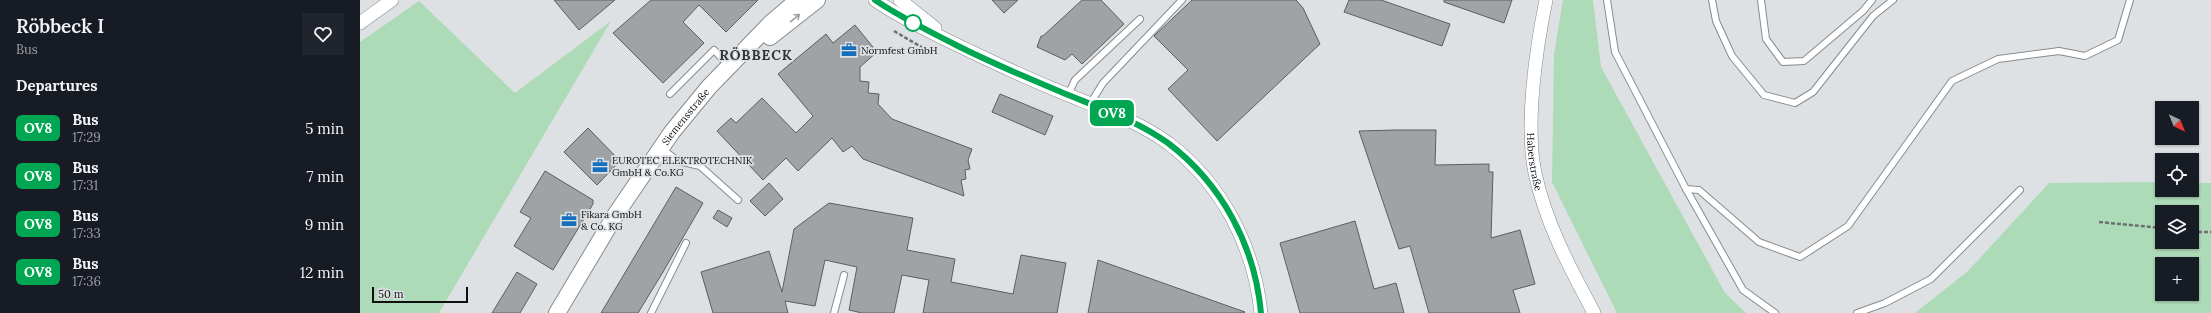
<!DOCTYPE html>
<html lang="en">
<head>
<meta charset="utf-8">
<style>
  body { margin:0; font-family:Lora,serif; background:#20242c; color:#f1f3f6; height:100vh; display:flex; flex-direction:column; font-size:15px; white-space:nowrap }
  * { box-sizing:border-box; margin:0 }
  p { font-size:13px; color:#9ea1a6 }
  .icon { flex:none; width:22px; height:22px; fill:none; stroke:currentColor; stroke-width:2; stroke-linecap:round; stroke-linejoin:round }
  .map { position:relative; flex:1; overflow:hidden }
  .panel { display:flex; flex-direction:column; background:#171b24; width:360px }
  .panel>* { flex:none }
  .badge { padding:0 8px; border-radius:6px; font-size:14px; line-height:26px }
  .needle { width:26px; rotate:137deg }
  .controls { position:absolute; left:1795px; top:101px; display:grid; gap:8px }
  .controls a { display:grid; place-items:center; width:44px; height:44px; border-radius:0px; background:#171b24; box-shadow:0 1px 3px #0004; font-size:20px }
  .scale { position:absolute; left:12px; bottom:10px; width:96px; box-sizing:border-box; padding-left:4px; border:2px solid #0e0f10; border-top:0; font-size:11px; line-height:14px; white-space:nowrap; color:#0e0f10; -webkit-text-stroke:3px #dee1e4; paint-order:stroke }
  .map>.badge { position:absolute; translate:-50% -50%; box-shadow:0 0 0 2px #fff }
  h2 { padding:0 16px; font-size:15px; line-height:36px }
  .round { display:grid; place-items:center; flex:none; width:42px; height:42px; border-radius:0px; background:#20242c }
  .summary { display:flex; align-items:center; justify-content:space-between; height:68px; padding:0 16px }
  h1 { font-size:19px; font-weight:600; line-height:30px }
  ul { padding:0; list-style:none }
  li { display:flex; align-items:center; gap:12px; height:48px; padding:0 16px }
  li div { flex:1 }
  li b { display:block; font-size:15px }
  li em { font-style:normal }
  li .badge { min-width:44px; font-weight:700; text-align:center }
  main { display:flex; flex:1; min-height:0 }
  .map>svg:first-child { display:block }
</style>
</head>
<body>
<main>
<section class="panel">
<div class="summary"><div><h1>Röbbeck I</h1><p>Bus</p></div><a class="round"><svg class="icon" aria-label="heart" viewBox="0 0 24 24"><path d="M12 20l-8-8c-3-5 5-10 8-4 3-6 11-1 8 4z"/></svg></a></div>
<h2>Departures</h2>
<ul>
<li><span class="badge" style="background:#00a651;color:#fff">OV8</span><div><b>Bus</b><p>17:29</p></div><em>5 min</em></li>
<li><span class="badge" style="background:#00a651;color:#fff">OV8</span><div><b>Bus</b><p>17:31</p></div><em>7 min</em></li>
<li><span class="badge" style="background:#00a651;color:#fff">OV8</span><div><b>Bus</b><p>17:33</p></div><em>9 min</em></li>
<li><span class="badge" style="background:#00a651;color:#fff">OV8</span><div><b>Bus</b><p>17:36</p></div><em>12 min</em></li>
</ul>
</section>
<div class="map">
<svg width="1851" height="313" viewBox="0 0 1851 313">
  <rect width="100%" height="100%" fill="#dee1e4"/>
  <g fill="#addab7" fill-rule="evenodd">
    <path d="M1203 0H1233L1241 67 1365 293 1386 313H1257L1192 182 1194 54Z"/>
    <path d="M59 1 155 93 251 21 79 313H0V42Z"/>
    <path d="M1802 182V190H1832V183H1851V313H1555L1608 271 1689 183ZM1802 212H1832V242H1802ZM1802 264H1832V294H1802Z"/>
  </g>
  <g fill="#a0a3a6" stroke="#5c5f61">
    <path d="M194 0H255L219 30Z"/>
    <path d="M291 0H398L366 32 339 5 323 22 344 43 303 83 253 33Z"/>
    <path d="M632 0H658L644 13Z"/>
    <path d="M722 0H741L764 24 722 64 712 54 705 60 677 47 681 36H683Z"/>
    <path d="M832 0H936L943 8 960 44 857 141 808 89 828 70 794 36Z"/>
    <path d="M989 0H1021L1090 24 1082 46 984 12Z"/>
    <path d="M1084 0H1152L1144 23 1084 2Z"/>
    <path d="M495 25 517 52 500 67V81L509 82 508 93 519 94 518 104 532 119 612 149 608 160 610 169 605 170 606 179 601 180 604 196 503 159 492 146 483 152 472 138 438 171 426 158 403 180 357 131 371 118 376 123 402 98 436 133 453 116 418 74 466 34 473 43Z"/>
    <path d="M640 94 693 116 685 135 632 112Z"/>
    <path d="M228 128 260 161 237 185 204 152Z"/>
    <path d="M1035 130H1076L1075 165 1129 164V172H1133L1131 238 1160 230 1175 284 1153 290 1160 313H1069L1050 246 1039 249 999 131Z"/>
    <path d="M185 171 233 200V204L193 270 154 246 171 218 160 212Z"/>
    <path d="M409 183 423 199 405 216 390 201Z"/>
    <path d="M316 187 343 203 303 272 278 313H241Z"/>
    <path d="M469 203 553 218 547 250 595 259 591 282 653 294 661 255 706 263 697 313H563L569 280 542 275 534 313H502L489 310 497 267 465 260 455 306 425 301 428 313H353L341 272 409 251 422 292 434 229Z"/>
    <path d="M358 210 372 218 367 227 353 218Z"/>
    <path d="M995 221 1014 289 1036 283 1044 313H940L920 243Z"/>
    <path d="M738 260 885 312 884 313H728Z"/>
    <path d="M157 272 177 284 160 313H132Z"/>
  </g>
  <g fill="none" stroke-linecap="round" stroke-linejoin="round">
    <defs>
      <g id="service">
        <path d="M1247 0 1255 52 1326 189 1383 290 1415 313"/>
        <path d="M1352 0 1356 21 1372 56 1404 95 1435 103 1453 92 1513 16 1533 0"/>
        <path d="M1401 0 1406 39 1423 62 1444 61 1503 11 1512 0"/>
        <path d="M310 94 354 50 369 66"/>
        <path d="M708 95 715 80 780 19"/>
        <path d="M730 104 743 83 822 0"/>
        <path d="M302 149 318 161 340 166 378 200"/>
        <path d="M1326 189 1339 190 1399 242 1440 257 1488 226 1592 81 1638 59 1699 51 1725 56 1758 40 1770 0"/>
        <path d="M291 313 326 243"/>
        <path d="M474 313 484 275"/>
        <path d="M1497 313 1525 303 1571 279 1660 190"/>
      </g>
      <g id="minor">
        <path d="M515 0C539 17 565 29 591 42 628 60 664 77 701 92 737 107 776 120 808 143 862 184 894 246 901 313"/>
        <path d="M540 0 575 28"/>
        <path id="s1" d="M1186 0C1176 49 1165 125 1175 173 1186 224 1210 268 1234 313"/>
        <path d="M0 23 32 0"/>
      </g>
      <g id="tertiary">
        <path d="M410 37 457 0"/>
        <path id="s2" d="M197 313 256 214 312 132 349 87 412 22 438 0"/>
      </g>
    </defs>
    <use href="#service" stroke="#888b8d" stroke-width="8"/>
    <use href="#minor" stroke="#888b8d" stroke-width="14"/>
    <use href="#tertiary" stroke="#888b8d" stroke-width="18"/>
    <g stroke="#6d6f71" stroke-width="2.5" stroke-dasharray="4 2" stroke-linecap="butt">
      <path d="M534 31 563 48"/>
      <path d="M1739 222 1802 228"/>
      <path d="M1832 232H1851"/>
    </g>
    <use href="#service" stroke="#fff" stroke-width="6"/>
    <use href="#minor" stroke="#fff" stroke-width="13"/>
    <use href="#tertiary" stroke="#fff" stroke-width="16"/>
  </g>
  <defs><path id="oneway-shaft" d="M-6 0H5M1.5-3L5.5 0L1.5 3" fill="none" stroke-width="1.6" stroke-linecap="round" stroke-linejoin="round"/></defs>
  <use stroke="#9f9f9f" href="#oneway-shaft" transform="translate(435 18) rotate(-39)"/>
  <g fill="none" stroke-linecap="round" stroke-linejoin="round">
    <defs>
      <path id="line" d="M515 0C540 17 567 30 594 44 629 62 665 77 701 92 737 107 776 120 808 143 862 184 895 246 901 313"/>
    </defs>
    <use href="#line" stroke="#fff" stroke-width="9"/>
    <use href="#line" stroke="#00a651" stroke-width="6"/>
  </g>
  <defs>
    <symbol id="office-bare" viewBox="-9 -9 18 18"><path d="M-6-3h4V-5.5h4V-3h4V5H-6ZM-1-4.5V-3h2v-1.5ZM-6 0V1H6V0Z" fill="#156fbc" stroke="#dee1e4" stroke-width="2.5" paint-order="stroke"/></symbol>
  </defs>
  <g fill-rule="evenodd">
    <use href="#office-bare" x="478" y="39" width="22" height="22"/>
    <use href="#office-bare" x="229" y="155" width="22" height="22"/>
    <use href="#office-bare" x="198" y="209" width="22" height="22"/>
  </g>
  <circle fill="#fff" stroke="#00a651" stroke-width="2" cx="553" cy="23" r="8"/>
  <g text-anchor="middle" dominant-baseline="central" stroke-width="3.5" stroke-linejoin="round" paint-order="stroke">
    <g font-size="10" fill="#0e0f10" stroke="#dee1e4" text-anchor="start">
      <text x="501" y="50">Normfest GmbH</text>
      <text x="252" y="160">EUROTEC ELEKTROTECHNIK<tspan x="252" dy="12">GmbH &amp; Co.KG</tspan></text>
      <text x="221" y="214">Fikara GmbH<tspan x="221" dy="12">&amp; Co. KG</tspan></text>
    </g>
    <g font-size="10" fill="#0e0f10" stroke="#dee1e4">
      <text stroke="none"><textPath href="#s2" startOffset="235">Siemensstraße</textPath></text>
      <text stroke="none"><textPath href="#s1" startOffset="163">Haberstraße</textPath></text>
    </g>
    <g font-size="14" font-weight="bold" letter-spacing="1" fill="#333638" stroke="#dee1e4">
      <text x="396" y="55">RÖBBECK</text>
    </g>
  </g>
</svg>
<div class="controls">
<a><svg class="needle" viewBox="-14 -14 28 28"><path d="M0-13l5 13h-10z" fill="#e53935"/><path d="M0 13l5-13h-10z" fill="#9ea1a6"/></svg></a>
<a><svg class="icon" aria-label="locate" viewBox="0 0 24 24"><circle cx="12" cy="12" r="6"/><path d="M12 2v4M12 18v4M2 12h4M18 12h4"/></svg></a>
<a><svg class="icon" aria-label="layers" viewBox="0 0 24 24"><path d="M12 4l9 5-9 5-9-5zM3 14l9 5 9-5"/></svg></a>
<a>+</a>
</div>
<div class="scale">50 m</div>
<b class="badge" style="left:752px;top:113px;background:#00a651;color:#fff">OV8</b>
</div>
</main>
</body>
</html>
